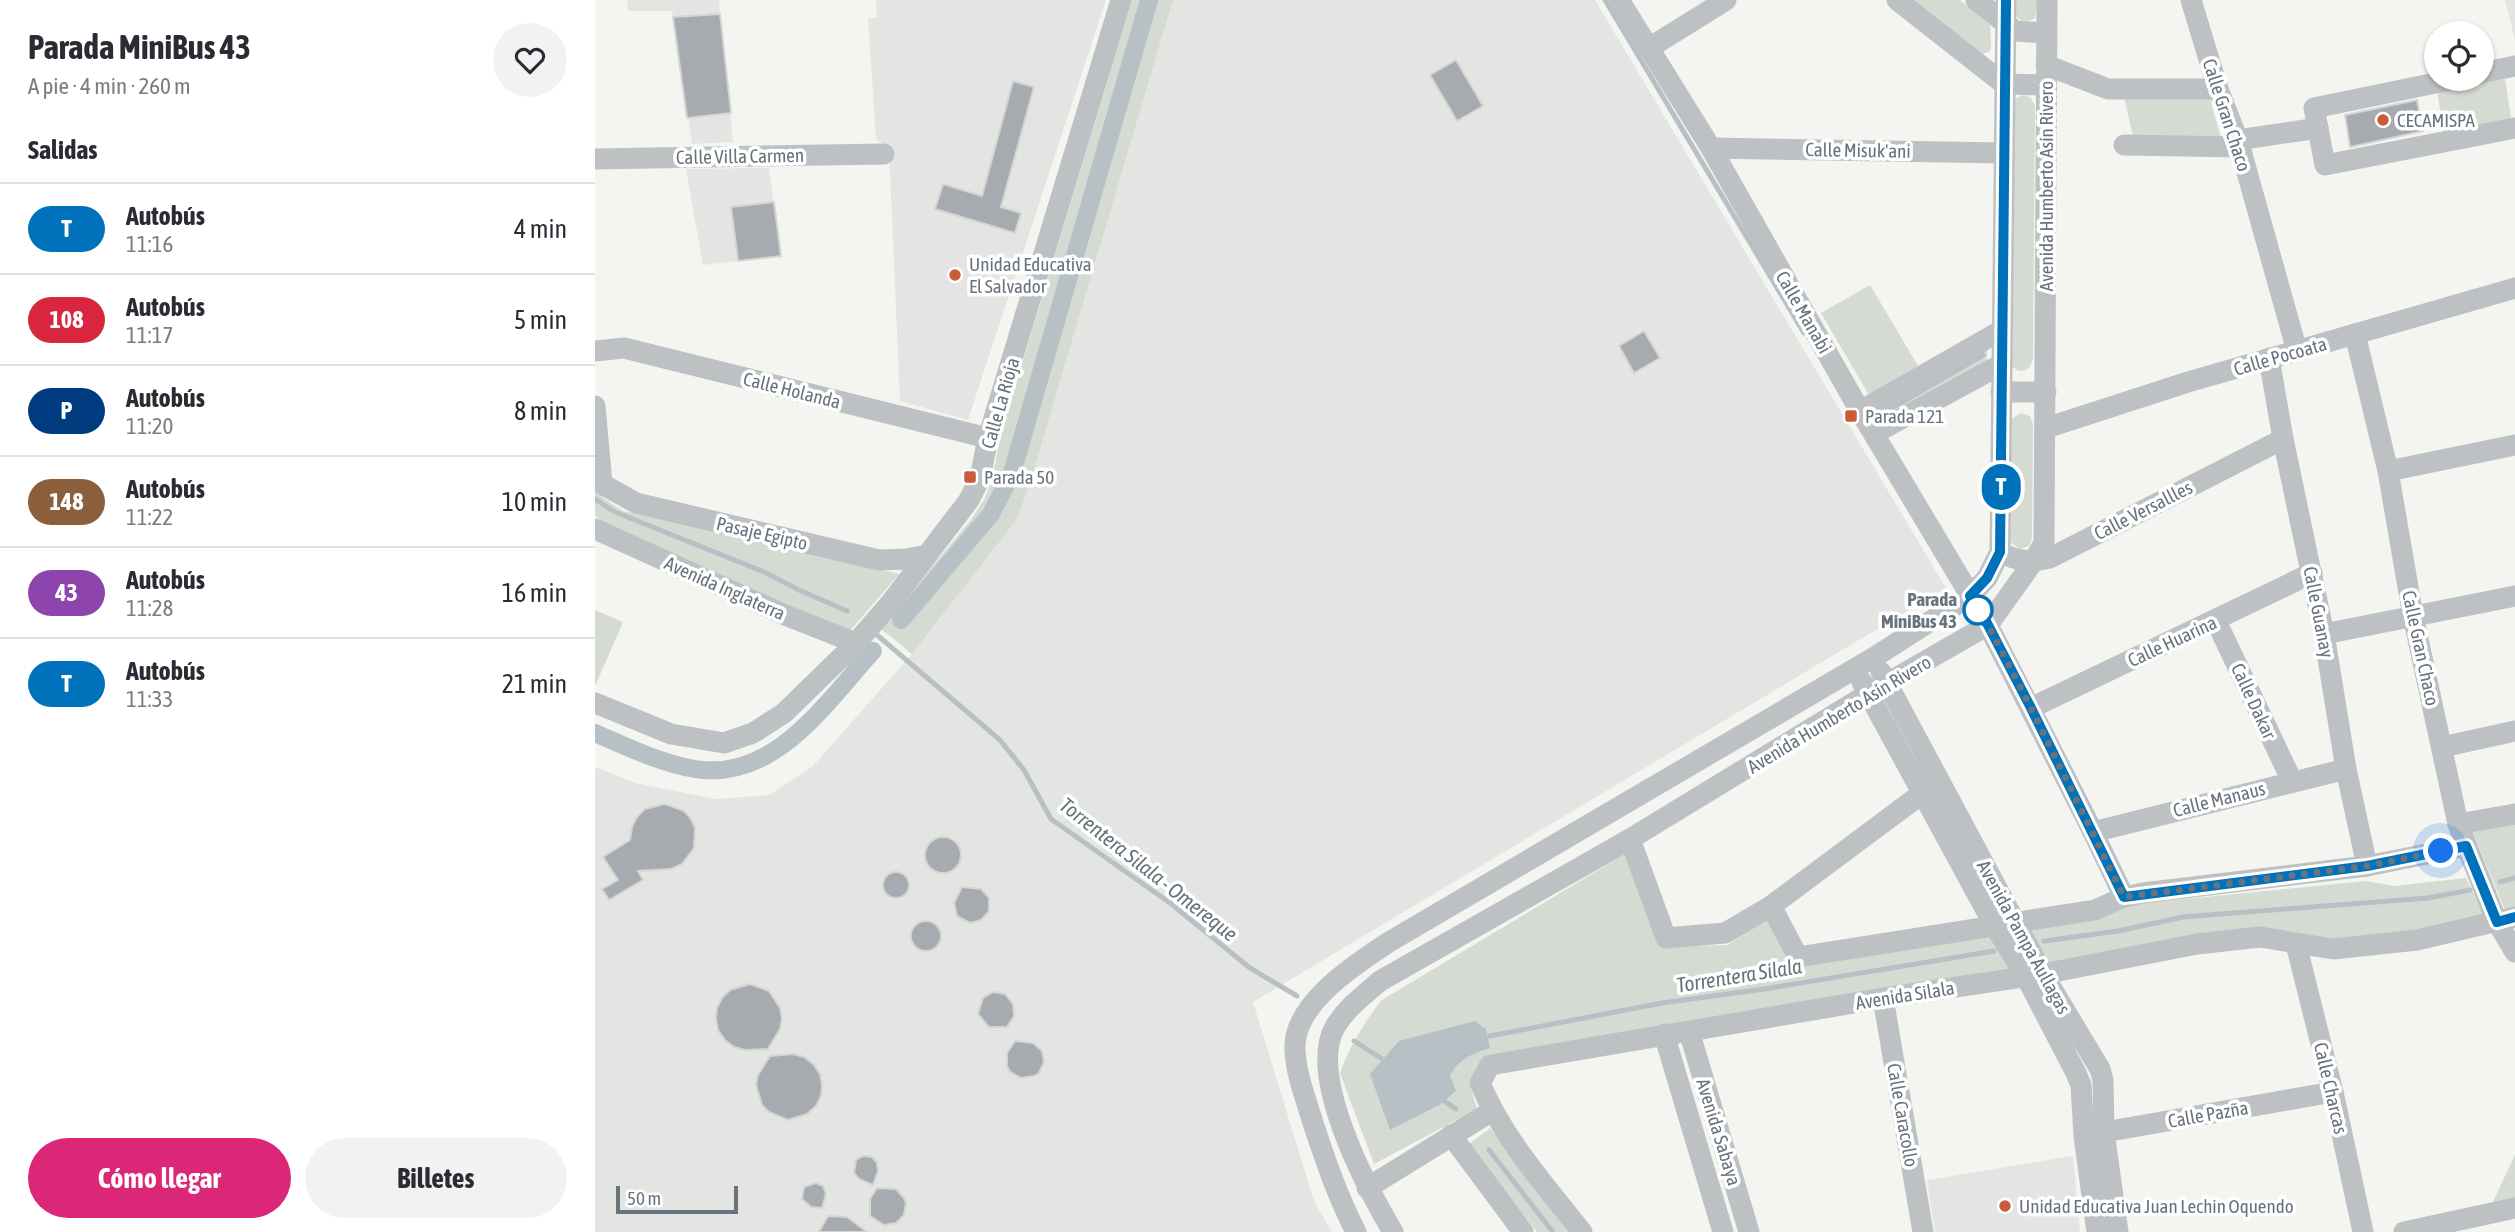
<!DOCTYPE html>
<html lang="es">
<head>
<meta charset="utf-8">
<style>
  body { margin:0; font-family:"Asap Condensed",sans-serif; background:#f2f2f3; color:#2b2b33; height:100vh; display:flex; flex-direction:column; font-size:26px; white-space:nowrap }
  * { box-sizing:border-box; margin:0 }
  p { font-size:23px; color:#7c7c81 }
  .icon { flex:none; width:38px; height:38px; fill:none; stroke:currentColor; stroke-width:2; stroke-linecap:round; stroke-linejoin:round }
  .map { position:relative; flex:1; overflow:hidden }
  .details { display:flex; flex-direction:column; background:#fff; width:595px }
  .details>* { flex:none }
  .badge { padding:0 14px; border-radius:23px; font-size:24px; line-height:46px }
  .tools { position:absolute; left:1829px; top:21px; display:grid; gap:14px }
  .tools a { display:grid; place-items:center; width:70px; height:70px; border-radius:50%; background:#fff; box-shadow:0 2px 5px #0004; font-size:35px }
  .scale { position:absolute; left:21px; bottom:18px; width:122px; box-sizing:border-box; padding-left:7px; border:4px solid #67737d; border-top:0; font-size:19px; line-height:24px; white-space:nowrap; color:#67737d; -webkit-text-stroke:5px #fff; paint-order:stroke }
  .you { position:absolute; width:35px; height:35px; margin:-18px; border:5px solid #fff; border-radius:50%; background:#1a73e8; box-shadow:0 0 0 10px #1a73e833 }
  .map>.badge { position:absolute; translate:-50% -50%; box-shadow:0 0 0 4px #fff }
  h2 { padding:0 28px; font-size:26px; line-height:63px }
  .round { display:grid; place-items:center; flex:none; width:74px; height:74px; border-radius:37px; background:#f2f2f3 }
  .headline { display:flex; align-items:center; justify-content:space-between; height:119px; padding:0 28px }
  h1 { font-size:33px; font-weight:700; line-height:52px }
  .action { display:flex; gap:14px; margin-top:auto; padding:14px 28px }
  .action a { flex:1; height:80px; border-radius:42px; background:#db2777; color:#fff; font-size:28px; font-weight:700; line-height:80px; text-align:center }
  .action a+a { background:#f2f2f3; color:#2b2b33 }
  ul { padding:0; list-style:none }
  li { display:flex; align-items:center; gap:21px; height:91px; padding:0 28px; border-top:2px solid #e1e1e2 }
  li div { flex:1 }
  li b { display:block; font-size:26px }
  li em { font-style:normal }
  li .badge { min-width:77px; font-weight:700; text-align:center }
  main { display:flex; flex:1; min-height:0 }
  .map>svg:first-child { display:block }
</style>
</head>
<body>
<main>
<section class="details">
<div class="headline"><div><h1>Parada MiniBus 43</h1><p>A pie · 4 min · 260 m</p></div><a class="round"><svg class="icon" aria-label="heart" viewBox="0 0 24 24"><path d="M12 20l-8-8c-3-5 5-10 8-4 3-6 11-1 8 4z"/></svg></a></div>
<h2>Salidas</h2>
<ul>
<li><span class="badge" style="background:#0072bc;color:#fff">T</span><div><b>Autobús</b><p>11:16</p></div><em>4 min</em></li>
<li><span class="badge" style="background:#d7263d;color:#fff">108</span><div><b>Autobús</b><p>11:17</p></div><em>5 min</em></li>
<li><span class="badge" style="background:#003b80;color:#fff">P</span><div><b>Autobús</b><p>11:20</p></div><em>8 min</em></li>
<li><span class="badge" style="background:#8b5e3c;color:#fff">148</span><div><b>Autobús</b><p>11:22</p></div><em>10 min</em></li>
<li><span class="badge" style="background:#8e44ad;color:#fff">43</span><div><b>Autobús</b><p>11:28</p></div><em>16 min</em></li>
<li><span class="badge" style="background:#0072bc;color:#fff">T</span><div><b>Autobús</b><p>11:33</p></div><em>21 min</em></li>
</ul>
<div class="action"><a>Cómo llegar</a><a>Billetes</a></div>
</section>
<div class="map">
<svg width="1920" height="1232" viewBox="0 0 1920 1232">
  <rect width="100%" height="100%" fill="#f4f4f0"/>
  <g fill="#e4e5e3">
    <path d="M32 0H124L138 142 97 144 77 11H33Z"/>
    <path d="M281 0H511L373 420 305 401 294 149 281 139 273 18H282Z"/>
    <path d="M578 0H1000L1351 588 658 1002 719 1201 737 1232H0V767L40 783 121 799 174 795 218 766 317 654 421 519 435 483Z"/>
    <path d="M1910 0H1920V40Z"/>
    <path d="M174 168 186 256 108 265 91 169Z"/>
    <path d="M1478 1156 1485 1232H1340L1332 1180Z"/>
  </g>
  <g fill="#d5dad2">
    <path d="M537 0H578L435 483 422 519 317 654 285 628 375 521 390 498 398 476 405 437Z"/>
    <path d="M1313 0H1365L1395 25 1396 48 1394 52 1384 55Z"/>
    <path d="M1420 0H1443L1440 18 1432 22C1419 20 1421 11 1420 0Z"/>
    <path d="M1910 79 1917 124 1849 136 1842 90Z"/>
    <path d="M1428 95 1436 98 1440 106 1438 359 1435 367C1428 373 1421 372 1416 364L1420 99Z"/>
    <path d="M1614 96 1626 138 1539 140 1529 97Z"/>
    <path d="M1275 285 1323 366 1274 395 1226 313Z"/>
    <path d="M1392 347V362L1290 420 1284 409Z"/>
    <path d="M1426 413 1435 416 1438 424 1437 538 1434 546 1425 549 1415 542 1416 419Z"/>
    <path d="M0 462 1 484 8 498 28 511 129 532 304 574 253 633 65 547 7 523 0 515Z"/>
    <path d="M0 610 28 622 0 686Z"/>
    <path d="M1920 822V908L1910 910 1877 830Z"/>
    <path d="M1030 854 1066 947 1132 945 1172 919 1196 966 1397 935 1416 968 891 1055 874 1082 882 1109 779 1164 745 1073C755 1046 769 1022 787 1000Z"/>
    <path d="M1871 878 1891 918 1821 933 1738 941 1667 932 1456 967 1436 931 1505 918 1540 904 1770 881 1799 886Z"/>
    <path d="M895 1128 978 1232H942L873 1145Z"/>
    <path d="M1920 1155V1198L1897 1204Z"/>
  </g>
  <path fill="#b7c0c4" d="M880 1021 891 1029 895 1048C878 1053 864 1059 855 1075L861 1091 844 1105 795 1130 775 1074 804 1041Z"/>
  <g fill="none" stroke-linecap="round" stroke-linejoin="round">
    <g stroke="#b7c0c4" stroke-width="5">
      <path d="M1010 0 1209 333"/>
      <path d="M1290 412 1388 355"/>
      <path d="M0 499 20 512 169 572 204 590 252 611"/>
      <path d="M282 635 405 740 429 770 456 819 575 903 655 968 702 996"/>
      <path d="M1905 882 1920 878"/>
      <path d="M1449 941 1523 931 1588 917 1833 898 1875 890"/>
      <path d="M895 1036 1067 1003 1169 989 1399 951"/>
      <path d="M759 1041 792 1062"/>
      <path d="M843 1097 861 1109"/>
      <path d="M894 1150 958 1232"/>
    </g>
    <g stroke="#b7c0c4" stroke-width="18">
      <path d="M306 620 396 514 417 473 554 0"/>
      <path d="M0 733C32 747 65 763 100 769 180 782 231 702 278 651"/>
    </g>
  </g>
  <g fill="#a5abaf" stroke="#d5d5d3" stroke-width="2">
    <path d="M125 14 136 113 92 118 78 17Z"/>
    <path d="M861 60 888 106 862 121 835 75Z"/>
    <path d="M418 81 439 87 406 207 426 213 420 233 340 209 348 184 387 196Z"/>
    <path d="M1822 100 1828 131 1755 147 1750 115Z"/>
    <path d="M179 202 186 256 143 261 136 207Z"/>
    <path d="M1049 331 1065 358 1039 373 1024 346Z"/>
    <path d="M70 804 89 811 96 819 100 828 99 848 87 864 76 869 43 871 48 880 14 900 7 889 23 880 8 857 35 840 37 827 42 817 50 809Z"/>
    <circle cx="348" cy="855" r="18"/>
    <circle cx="301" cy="885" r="13"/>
    <path d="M367 887 386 889 394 898V911L386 920 375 923 362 916 359 903Z"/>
    <circle cx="331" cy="936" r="15"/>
    <path d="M155 984 174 991 185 1008 187 1019 185 1029 173 1049 150 1050 139 1047 130 1040 123 1030 121 1019 122 1008 127 998 135 990Z"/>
    <path d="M398 992 410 994 418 1004 419 1016 412 1027H394L383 1014 388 998Z"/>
    <path d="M420 1041 438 1043 447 1051 449 1062 444 1073 439 1076 426 1078 415 1072 412 1066V1053Z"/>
    <path d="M198 1054 209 1057 218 1064 225 1074 227 1085 226 1096 221 1106 212 1114 193 1120 174 1112 167 1105 161 1085 163 1075 175 1056Z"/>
    <path d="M268 1156 277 1157 282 1163 283 1171 278 1185 264 1179 259 1173 261 1160Z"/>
    <path d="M221 1183 228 1186 231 1194 227 1208 216 1207 207 1199 209 1187Z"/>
    <path d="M282 1188 301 1189 309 1198 311 1203 309 1215 301 1223 289 1225 275 1216V1199Z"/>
    <path d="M233 1216 252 1217 272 1232H224Z"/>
  </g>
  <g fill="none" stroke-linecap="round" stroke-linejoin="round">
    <g stroke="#bec1c3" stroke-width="21">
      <path d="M1024 0 1116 148 1265 411 1393 625 1498 832 1529 897"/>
      <path d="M1302 0 1409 84 1451 85"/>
      <path d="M1381 0 1420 31 1451 33"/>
      <path d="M1596 0 1623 89 1643 140 1702 351"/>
      <path d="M1054 48 1131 0"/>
      <path d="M1451 65 1513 89H1623"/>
      <path d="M1886 73 1920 66"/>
      <path d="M1860 79 1719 108 1730 165 1920 128"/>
      <path d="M1643 140 1723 128"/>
      <path d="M1529 145 1644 147"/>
      <path d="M1116 148 1409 153"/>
      <path d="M0 159 289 154"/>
      <path d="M1760 334 1793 471 1818 616 1863 824 1902 922 1920 952"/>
      <path d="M0 351 29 348 393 438"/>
      <path d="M1674 358 1688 439 1729 634 1751 769 1772 866"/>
      <path d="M1406 392H1451"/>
      <path d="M0 406 7 484 41 503 284 560 312 559 332 555"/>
      <path d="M1265 411 1407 330"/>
      <path d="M1451 428 1593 382 1920 288"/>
      <path d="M1280 433 1407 364"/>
      <path d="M1793 471 1920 445"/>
      <path d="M0 529 190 615 261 643"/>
      <path d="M1405 552C1422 562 1437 562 1455 558L1688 439"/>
      <path d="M1621 621 1697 781"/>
      <path d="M1729 634 1920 596"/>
      <path d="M1286 672 1448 974 1505 1069 1508 1080 1509 1132 1523 1232"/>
      <path d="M1267 682 1399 925 1430 975 1480 1071 1486 1085 1489 1136 1502 1232"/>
      <path d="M0 703 76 734 129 743 158 733 189 713 261 643 294 605 374 500 385 478 393 438 526 0"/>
      <path d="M1436 708 1717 573"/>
      <path d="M1847 747 1920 731"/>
      <path d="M1863 824 1920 814"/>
      <path d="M1498 832 1751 769"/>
      <path d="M1035 839 1071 938 1130 933 1176 906 1329 792"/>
      <path d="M1176 906 1203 957 1500 910 1529 897 1548 893 1772 866 1871 846"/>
      <path d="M1701 944 1738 1092 1768 1232"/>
      <path d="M1288 998 1328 1232"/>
      <path d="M1094 1031 1154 1232"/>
      <path d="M1069 1034 1128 1232"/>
      <path d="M1498 1134 1738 1092"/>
      <path d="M856 1135 928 1232"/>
      <path d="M772 1188 897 1111"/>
      <path d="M761 1232C742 1195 731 1162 718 1123 711 1099 701 1075 700 1050 697 1004 761 964 794 942L1278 658 1375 596 1392 578 1405 552 1411 0"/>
      <path d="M798 1232C772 1188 712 1076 740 1027 751 1008 769 995 785 981L1035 839 1273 694 1393 625 1438 562 1449 543 1452 0"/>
      <path d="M987 1232C949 1184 909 1140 885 1083L895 1065 1288 998 1448 974 1602 944 1665 937 1738 949 1822 940 1920 917"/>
      <path d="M1809 1232 1920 1208"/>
    </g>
  </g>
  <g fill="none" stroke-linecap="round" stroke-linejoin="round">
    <defs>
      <path id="line" d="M1411 0 1405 552 1392 578 1375 596 1393 625 1436 708 1529 897 1772 866 1871 846 1902 922 1920 917"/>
    </defs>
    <use href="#line" stroke="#fff" stroke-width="16"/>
    <use href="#line" stroke="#0072bc" stroke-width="10"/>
    <path stroke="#67737d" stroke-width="7" stroke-dasharray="0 12.6" d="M1383 610 1393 625 1436 708 1529 897 1772 866 1846 851"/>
  </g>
  <g fill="#cb5c39" stroke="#fff" stroke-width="2.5">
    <circle cx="1788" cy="120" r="7"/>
    <circle cx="360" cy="275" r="7"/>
    <rect x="1249" y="409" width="14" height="14" rx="3.5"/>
    <rect x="368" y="470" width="14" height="14" rx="3.5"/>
    <circle cx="1410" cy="1206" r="7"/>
  </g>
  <circle fill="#fff" stroke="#0072bc" stroke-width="3.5" cx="1383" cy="610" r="14"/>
  <g text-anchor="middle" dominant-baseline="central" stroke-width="7" stroke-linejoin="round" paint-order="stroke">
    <g font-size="19" fill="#67737d" stroke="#fff">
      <text transform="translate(1632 115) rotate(72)">Calle Gran Chaco</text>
      <text transform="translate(1263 150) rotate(1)">Calle Misuk'ani</text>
      <text transform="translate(145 156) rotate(-1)">Calle Villa Carmen</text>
      <text transform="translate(1451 186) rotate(-90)">Avenida Humberto Asín Rivero</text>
      <text transform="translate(1209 312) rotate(60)">Calle Manabi</text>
      <text transform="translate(1685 356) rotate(-16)">Calle Pocoata</text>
      <text transform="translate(197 390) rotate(14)">Calle Holanda</text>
      <text transform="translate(405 403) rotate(-74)">Calle La Rioja</text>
      <text transform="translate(1548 510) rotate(-27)">Calle Versallles</text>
      <text transform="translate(167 533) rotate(13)">Pasaje Egipto</text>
      <text transform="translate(130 588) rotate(24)">Avenida Inglaterra</text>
      <text transform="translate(1724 612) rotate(79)">Calle Guanay</text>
      <text transform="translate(1577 641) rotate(-25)">Calle Huarina</text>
      <text transform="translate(1826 648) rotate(78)">Calle Gran Chaco</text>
      <text transform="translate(1659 701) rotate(65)">Calle Dakar</text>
      <text transform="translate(1244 714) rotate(-31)">Avenida Humberto Asín Rivero</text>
      <text transform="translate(1624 799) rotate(-14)">Calle Manaus</text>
      <text transform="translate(1429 937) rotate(61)">Avenida Pampa Aullagas</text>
      <text transform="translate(1310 995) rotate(-9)">Avenida Silala</text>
      <text transform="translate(1736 1088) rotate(77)">Calle Charcas</text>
      <text transform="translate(1613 1114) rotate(-10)">Calle Pazña</text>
      <text transform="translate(1308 1115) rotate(80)">Calle Caracollo</text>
      <text transform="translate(1124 1132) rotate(73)">Avenida Sabaya</text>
    </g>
    <g font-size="19" fill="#67737d" stroke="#fff" text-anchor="start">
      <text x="1802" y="120">CECAMISPA</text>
      <text x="374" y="264">Unidad Educativa<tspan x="374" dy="22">El Salvador</tspan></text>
      <text x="1270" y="416">Parada 121</text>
      <text x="389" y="477">Parada 50</text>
      <text x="1424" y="1206">Unidad Educativa Juan Lechin Oquendo</text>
    </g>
    <g font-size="19" font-weight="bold" fill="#67737d" stroke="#fff" text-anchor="end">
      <text x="1362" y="599">Parada<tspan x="1362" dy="22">MiniBus 43</tspan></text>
    </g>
    <g font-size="21" font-style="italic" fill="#63747b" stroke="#fff">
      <text transform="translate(554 869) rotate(38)">Torrentera Silala - Omereque</text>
      <text transform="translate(1144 975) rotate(-9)">Torrentera Silala</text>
    </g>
  </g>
</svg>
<div class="tools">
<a><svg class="icon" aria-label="locate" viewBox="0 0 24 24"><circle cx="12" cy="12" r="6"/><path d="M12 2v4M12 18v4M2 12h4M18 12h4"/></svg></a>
</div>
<div class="scale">50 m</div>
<div class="you" style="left:1846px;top:851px"></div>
<b class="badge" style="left:1406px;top:487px;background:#0072bc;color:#fff">T</b>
</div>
</main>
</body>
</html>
